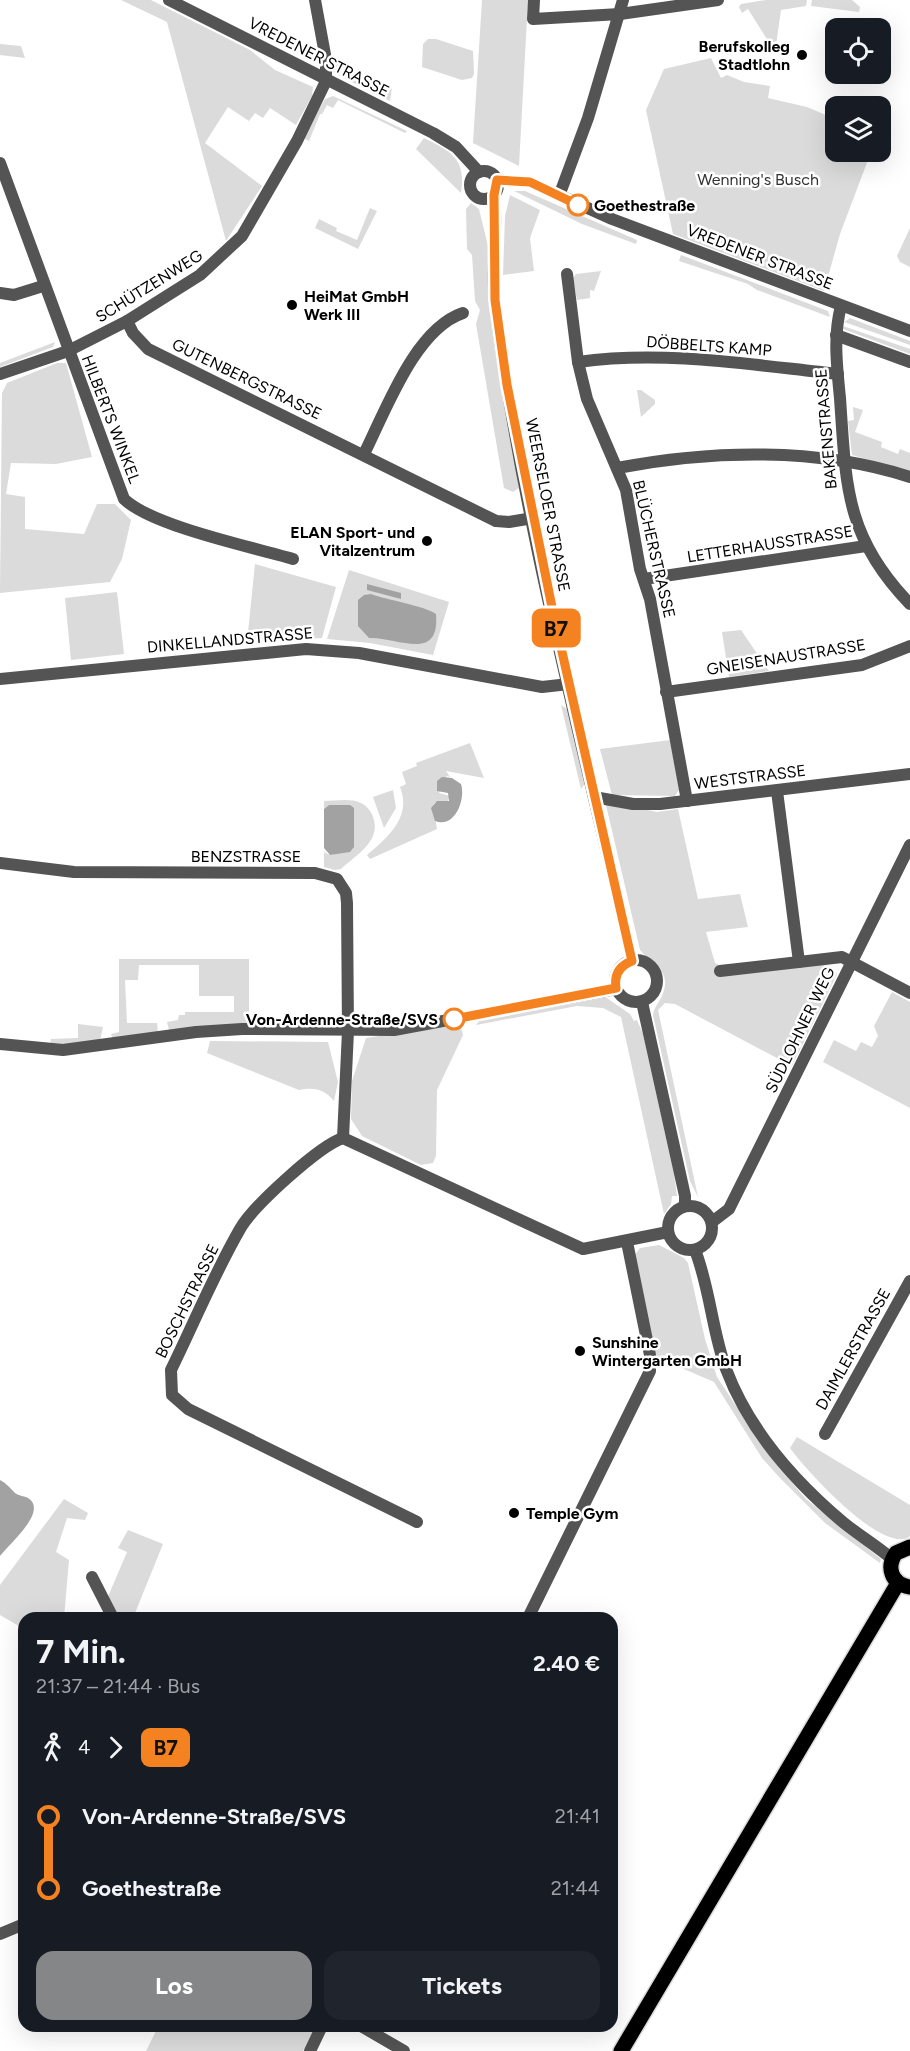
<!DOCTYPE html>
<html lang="de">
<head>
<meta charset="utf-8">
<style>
  body { margin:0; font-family:Figtree,sans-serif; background:#20242c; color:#f1f3f6; height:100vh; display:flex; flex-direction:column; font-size:22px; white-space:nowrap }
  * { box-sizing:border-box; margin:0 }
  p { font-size:20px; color:#9ea1a6 }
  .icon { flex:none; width:33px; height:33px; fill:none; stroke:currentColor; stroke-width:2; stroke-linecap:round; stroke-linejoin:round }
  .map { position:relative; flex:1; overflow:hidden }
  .drawer { position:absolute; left:18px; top:1612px; width:600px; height:420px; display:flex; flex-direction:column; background:#171b24; border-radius:18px; box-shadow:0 6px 24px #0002 }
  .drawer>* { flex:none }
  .badge { padding:0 12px; border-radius:9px; font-size:21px; line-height:39px }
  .fabs { position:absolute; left:825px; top:18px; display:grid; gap:12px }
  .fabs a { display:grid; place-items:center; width:66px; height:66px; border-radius:12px; background:#171b24; box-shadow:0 6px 24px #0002; font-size:30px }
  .map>.badge { position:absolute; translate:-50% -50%; box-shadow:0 0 0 3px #fff }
  .legs { display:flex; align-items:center; gap:9px; height:66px; padding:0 18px; font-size:20px }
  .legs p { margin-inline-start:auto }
  .summary { display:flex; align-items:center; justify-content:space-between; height:102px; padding:0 18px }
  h1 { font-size:33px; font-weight:700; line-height:45px }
  .primary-button { display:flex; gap:12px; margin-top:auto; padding:12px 18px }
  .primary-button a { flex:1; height:69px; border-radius:18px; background:#858687; color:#fff; font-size:24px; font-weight:700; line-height:69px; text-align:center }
  .primary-button a+a { background:#20242c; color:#f1f3f6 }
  ul { padding:0 18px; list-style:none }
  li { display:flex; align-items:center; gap:21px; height:72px; font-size:22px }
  li i { display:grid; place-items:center; width:9px; height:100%; margin:0 8px; background:currentColor }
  li i::after { content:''; width:15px; height:15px; margin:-8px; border:4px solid; border-radius:50%; background:#171b24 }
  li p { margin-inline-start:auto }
  li:first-child i { background:linear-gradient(#0000 50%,currentColor 0) }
  li:last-child i { background:linear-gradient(currentColor 50%,#0000 0) }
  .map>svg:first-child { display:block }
</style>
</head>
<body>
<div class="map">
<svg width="910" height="2051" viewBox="0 0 910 2051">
  <rect width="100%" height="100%" fill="#fff"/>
  <g fill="#dbdbdb">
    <path d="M121 0H151L250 50 275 70 313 87 312 96 296 125 270 108 263 118 255 113 249 121 228 107 205 143 262 186 226 241 167 22Z"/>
    <path d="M482 0H528L519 166 473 143Z"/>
    <path d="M766 0H807L806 6 781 10 775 52 748 9 742 13 739 7 741 4Z"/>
    <path d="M812 0H852L860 7 859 12 811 6Z"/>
    <path d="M428 39H436L473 51 474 74 472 78 462 80 422 67 423 44Z"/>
    <path d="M0 44 21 46 25 58 0 55Z"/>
    <path d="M711 58 721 78 727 75 744 82 770 86 768 98 807 107 835 119 836 152H871L840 234 824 291 673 234 646 110 664 69Z"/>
    <path d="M337 63H343L340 69 373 89 377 84 392 87 390 101 334 73 332 67Z"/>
    <path d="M333 96 407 131 405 133 338 100 333 108 327 105 322 114H320L309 141 303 138 325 99Z"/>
    <path d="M424 138C452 152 466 159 461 193L416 149Z"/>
    <path d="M514 191H525L637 240 636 244 582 224Z"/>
    <path d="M510 195 540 210 530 238 534 271 503 275 505 216Z"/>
    <path d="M471 203 479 209 490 254 519 488 513 492 504 488 476 324 480 310 475 301 472 255 467 249 466 209Z"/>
    <path d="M370 208 377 211 358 249 315 228 319 219 337 228 336 231 357 240Z"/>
    <path d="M910 228V267L900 262 897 256Z"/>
    <path d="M681 255 828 311 830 317 757 290 748 284 679 261Z"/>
    <path d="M601 271 594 291 590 290V298L577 300 573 278 576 274Z"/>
    <path d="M850 318 910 341V345L844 322Z"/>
    <path d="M843 326 910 349V354L843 329Z"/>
    <path d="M55 342 53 347 0 367V363Z"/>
    <path d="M57 363H66L92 457 56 464 11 463 6 494 25 497V529L84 534 97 504H115L131 520 122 559 110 582 0 593 2 393 7 383Z"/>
    <path d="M637 390H641L655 400V404L641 417Z"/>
    <path d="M853 407 863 410 855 432 882 442 881 447 898 454 900 449 910 453V472L852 455 848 421 854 420Z"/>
    <path d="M255 564 336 587 322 638 247 642Z"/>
    <path d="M349 570 449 602 433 655 370 643 327 639Z"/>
    <path d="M117 592 124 654 71 660 65 598Z"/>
    <path d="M741 630 769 671 729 677 722 632Z"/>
    <path d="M561 705 569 710 586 782 581 789Z"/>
    <path d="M670 740 679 790 675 796 612 795 600 749Z"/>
    <path d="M470 743 484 778 446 771 450 777 447 776 439 793 450 796 447 802H436L433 805 437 829 370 859 367 855C388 837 412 817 400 787L406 784 402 772 417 766 416 763Z"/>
    <path d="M393 790 396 808 384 828 373 797Z"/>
    <path d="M324 801C335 801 351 798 361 803 367 806 371 811 373 817 382 841 356 855 341 869L335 870 324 867V852L330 855 352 850 354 808 329 805 324 809Z"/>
    <path d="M614 803 657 812 678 809 698 899 740 894 748 927 706 932 715 963 719 965 822 963 832 967 837 974 792 1066 675 1004 665 1003 658 1010 698 1197 690 1181 653 1015C654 1006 661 1001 663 993 672 970 651 964 640 950L606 805Z"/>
    <path d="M119 959H249V1018L336 1020 332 1026 224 1025 169 1030 167 1022 178 1020 179 1015H185V1012H234V996H199V965H139L138 980H125L127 1023H157L158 1032 113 1039 111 1034 119 1032Z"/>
    <path d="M892 992 910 1002V1108L823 1062 834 1040 856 1051 861 1042 872 1047 878 1036 874 1026Z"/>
    <path d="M604 996 630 1014 634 1021 637 1020 643 1034 674 1174 677 1196H672L671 1204 664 1214 621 1017 603 1008 577 1006 476 1025 481 1018Z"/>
    <path d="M78 1024 103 1027 100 1041 50 1046 51 1039 78 1038Z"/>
    <path d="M455 1024 461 1028 463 1035 437 1090 436 1156 433 1163 421 1165 362 1136 351 1119 352 1081 366 1038Z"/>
    <path d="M210 1041 328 1042 338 1082 334 1101C324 1089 314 1087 299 1090L207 1053Z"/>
    <path d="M659 1245 684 1258 688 1263 705 1339 717 1377 752 1430 778 1467 806 1499 881 1559 880 1563 825 1523 779 1477 762 1458 714 1382 654 1356 634 1256 640 1248Z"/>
    <path d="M797 1437 910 1505V1536C884 1557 804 1468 790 1448Z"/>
    <path d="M64 1499 88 1513 85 1520 67 1518 56 1552 69 1560 64 1618H24V1629L0 1615V1585Z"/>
    <path d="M128 1530 163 1544 133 1618H117L107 1599 127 1552 118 1548Z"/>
    <path d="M158 2027H316L303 2051H146Z"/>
  </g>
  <g fill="#a2a2a2">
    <path d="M367 584 401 593V599L367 590Z"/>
    <path d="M371 594C387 600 425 606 436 614 440 663 398 637 369 638L358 626V600L364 595Z"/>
    <path d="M442 777 452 778 461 784C466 799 455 829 435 821L431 808 437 801H449L448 793 437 791V781Z"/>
    <path d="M329 805H350L354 808V847L350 852 330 855 324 848V809Z"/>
    <path d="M0 1480C6 1483 10 1488 15 1493 19 1496 24 1496 28 1498 49 1511 8 1545 0 1556Z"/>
  </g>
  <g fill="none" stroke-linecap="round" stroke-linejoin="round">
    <defs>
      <g id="major">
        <path d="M910 1547 896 1553C886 1567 891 1584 910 1587"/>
        <path d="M621 2051 898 1583"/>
      </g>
    </defs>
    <use href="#major" stroke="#dbdbdb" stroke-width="18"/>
    <g stroke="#545454" stroke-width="12">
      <path d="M169 0 433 133 456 147 479 172"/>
      <path d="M534 0 533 19 620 14 718 0"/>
      <path d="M0 163 124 499C152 526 252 547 293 559"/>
      <circle cx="484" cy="185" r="14"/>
      <path d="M497 180 530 182 612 219 910 331"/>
      <path d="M494 195C498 230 491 267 495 303 523 525 583 743 632 961"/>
      <path d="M559 196 588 118 623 0"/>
      <path d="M567 274 578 362 587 399 626 490 640 569 650 599 687 801"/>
      <path d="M0 293 14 295 43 286"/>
      <path d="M841 306C833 336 837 367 840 398 846 485 845 537 910 604"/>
      <path d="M127 321 133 333 148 349 496 521 509 522 533 518"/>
      <path d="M836 335 910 362"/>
      <path d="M578 362C665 350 752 365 838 374"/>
      <path d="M0 374 68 351 127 321 200 275 242 236 297 141 326 81V60L315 0"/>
      <path d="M364 454C386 410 415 329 463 313"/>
      <path d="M617 468C711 450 818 447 910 477"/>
      <path d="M644 579 866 546"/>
      <path d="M0 679 306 649 359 653 542 687 569 684"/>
      <path d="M666 692 862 665 910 646"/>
      <path d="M777 791 799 962"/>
      <path d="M594 797 633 804H660L910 774"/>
      <path d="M0 863 74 872 315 873 337 879 346 893 347 903 348 1031 343 1138"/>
      <circle cx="636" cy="981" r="21"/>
      <path d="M720 971 842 957 910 993"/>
      <path d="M642 1002 685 1196V1206"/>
      <path d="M0 1044 63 1050 196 1032 242 1029 394 1030 616 989"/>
      <circle cx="690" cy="1228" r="22"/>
      <path d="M712 1222 729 1209 910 845"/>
      <path d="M695 1250C710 1288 712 1331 726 1369 749 1430 795 1482 844 1523 860 1536 877 1546 892 1559"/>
      <path d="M825 1434 910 1281"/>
      <path d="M417 1522 188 1409 172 1395 171 1370C194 1323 214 1274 240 1229 253 1206 319 1146 343 1138L583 1249 668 1232"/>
      <path d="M92 1577 113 1618"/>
      <path d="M528 1618 650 1371V1355L627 1242"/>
      <path d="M0 1934 24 1924"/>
      <path d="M361 2026 404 2051"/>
      <path d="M310 2051 322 2026"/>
    </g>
    <use href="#major" stroke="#000" stroke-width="15"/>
  </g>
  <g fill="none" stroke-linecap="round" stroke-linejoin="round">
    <defs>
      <path id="line-1" d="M454 1019 616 988C614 975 619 966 632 961L553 612 507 385 495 300 494 195 497 180 530 182 578 205"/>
    </defs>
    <use href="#line-1" stroke="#fff" stroke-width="14"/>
    <use href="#line-1" stroke="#f58220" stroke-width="9"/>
  </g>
  <g fill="#000" stroke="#fff" stroke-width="2">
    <circle cx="802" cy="55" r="6"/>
    <circle cx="292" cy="305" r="6"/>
    <circle cx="427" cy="541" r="6"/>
    <circle cx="580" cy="1351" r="6"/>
    <circle cx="514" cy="1513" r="6"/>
  </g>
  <g fill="#fff" stroke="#f58220" stroke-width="3">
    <circle cx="578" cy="205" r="10"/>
    <circle cx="454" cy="1019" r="10"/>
  </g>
  <g text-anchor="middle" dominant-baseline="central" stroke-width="5" stroke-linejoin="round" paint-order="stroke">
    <g font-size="16" font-weight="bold" fill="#000" stroke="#fff" text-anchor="start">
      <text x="790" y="46" text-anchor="end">Berufskolleg<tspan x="790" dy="18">Stadtlohn</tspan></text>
      <text x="304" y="296">HeiMat GmbH<tspan x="304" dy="18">Werk III</tspan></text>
      <text x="415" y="532" text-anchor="end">ELAN Sport- und<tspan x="415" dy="18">Vitalzentrum</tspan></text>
      <text x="592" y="1342">Sunshine<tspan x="592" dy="18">Wintergarten GmbH</tspan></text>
      <text x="526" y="1513">Temple Gym</text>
    </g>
    <g font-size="16" fill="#000" stroke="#fff">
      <text transform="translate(319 57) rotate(27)">VREDENER STRASSE</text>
      <text transform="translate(760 257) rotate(21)">VREDENER STRASSE</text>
      <text transform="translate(149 286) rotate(-32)">SCHÜTZENWEG</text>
      <text transform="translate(709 346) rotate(4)">DÖBBELTS KAMP</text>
      <text transform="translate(247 379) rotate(26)">GUTENBERGSTRASSE</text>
      <text transform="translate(111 419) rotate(69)">HILBERTS WINKEL</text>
      <text transform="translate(826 429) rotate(-95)">BAKENSTRASSE</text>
      <text transform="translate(548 505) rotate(79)">WEERSELOER STRASSE</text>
      <text transform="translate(770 544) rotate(-9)">LETTERHAUSSTRASSE</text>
      <text transform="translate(654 549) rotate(77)">BLÜCHERSTRASSE</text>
      <text transform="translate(230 640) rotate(-5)">DINKELLANDSTRASSE</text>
      <text transform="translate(786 657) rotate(-9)">GNEISENAUSTRASSE</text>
      <text transform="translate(750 777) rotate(-7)">WESTSTRASSE</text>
      <text x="246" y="856">BENZSTRASSE</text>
      <text transform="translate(800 1030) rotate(-64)">SÜDLOHNER WEG</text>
      <text transform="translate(187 1301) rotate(-64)">BOSCHSTRASSE</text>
      <text transform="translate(853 1349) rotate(-61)">DAIMLERSTRASSE</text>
    </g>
    <g font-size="16" fill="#323232" stroke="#fff">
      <text x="758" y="179">Wenning's Busch</text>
    </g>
    <g font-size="16" font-weight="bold" fill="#000" stroke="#fff" text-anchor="start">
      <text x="594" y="205">Goethestraße</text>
      <text x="438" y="1019" text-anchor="end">Von-Ardenne-Straße/SVS</text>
    </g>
  </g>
</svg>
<div class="fabs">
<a><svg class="icon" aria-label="locate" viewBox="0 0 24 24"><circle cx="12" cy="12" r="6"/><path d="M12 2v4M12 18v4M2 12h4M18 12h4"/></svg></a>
<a><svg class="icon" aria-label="layers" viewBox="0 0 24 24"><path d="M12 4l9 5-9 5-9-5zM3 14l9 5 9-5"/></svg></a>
</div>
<b class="badge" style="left:556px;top:628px;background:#f58220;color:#111">B7</b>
<section class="drawer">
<div class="summary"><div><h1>7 Min.</h1><p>21:37 – 21:44 · Bus</p></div><b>2.40 €</b></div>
<div class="legs"><svg class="icon" aria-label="walk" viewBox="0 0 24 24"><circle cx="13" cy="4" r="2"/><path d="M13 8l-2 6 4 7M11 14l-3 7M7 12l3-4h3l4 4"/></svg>4<svg class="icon" aria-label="forward" viewBox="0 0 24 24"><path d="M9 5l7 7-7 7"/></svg><b class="badge" style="background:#f58220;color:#111">B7</b></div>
<ul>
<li><i style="color:#f58220"></i><b>Von-Ardenne-Straße/SVS</b><p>21:41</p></li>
<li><i style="color:#f58220"></i><b>Goethestraße</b><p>21:44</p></li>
</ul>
<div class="primary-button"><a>Los</a><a>Tickets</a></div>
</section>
</div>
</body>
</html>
